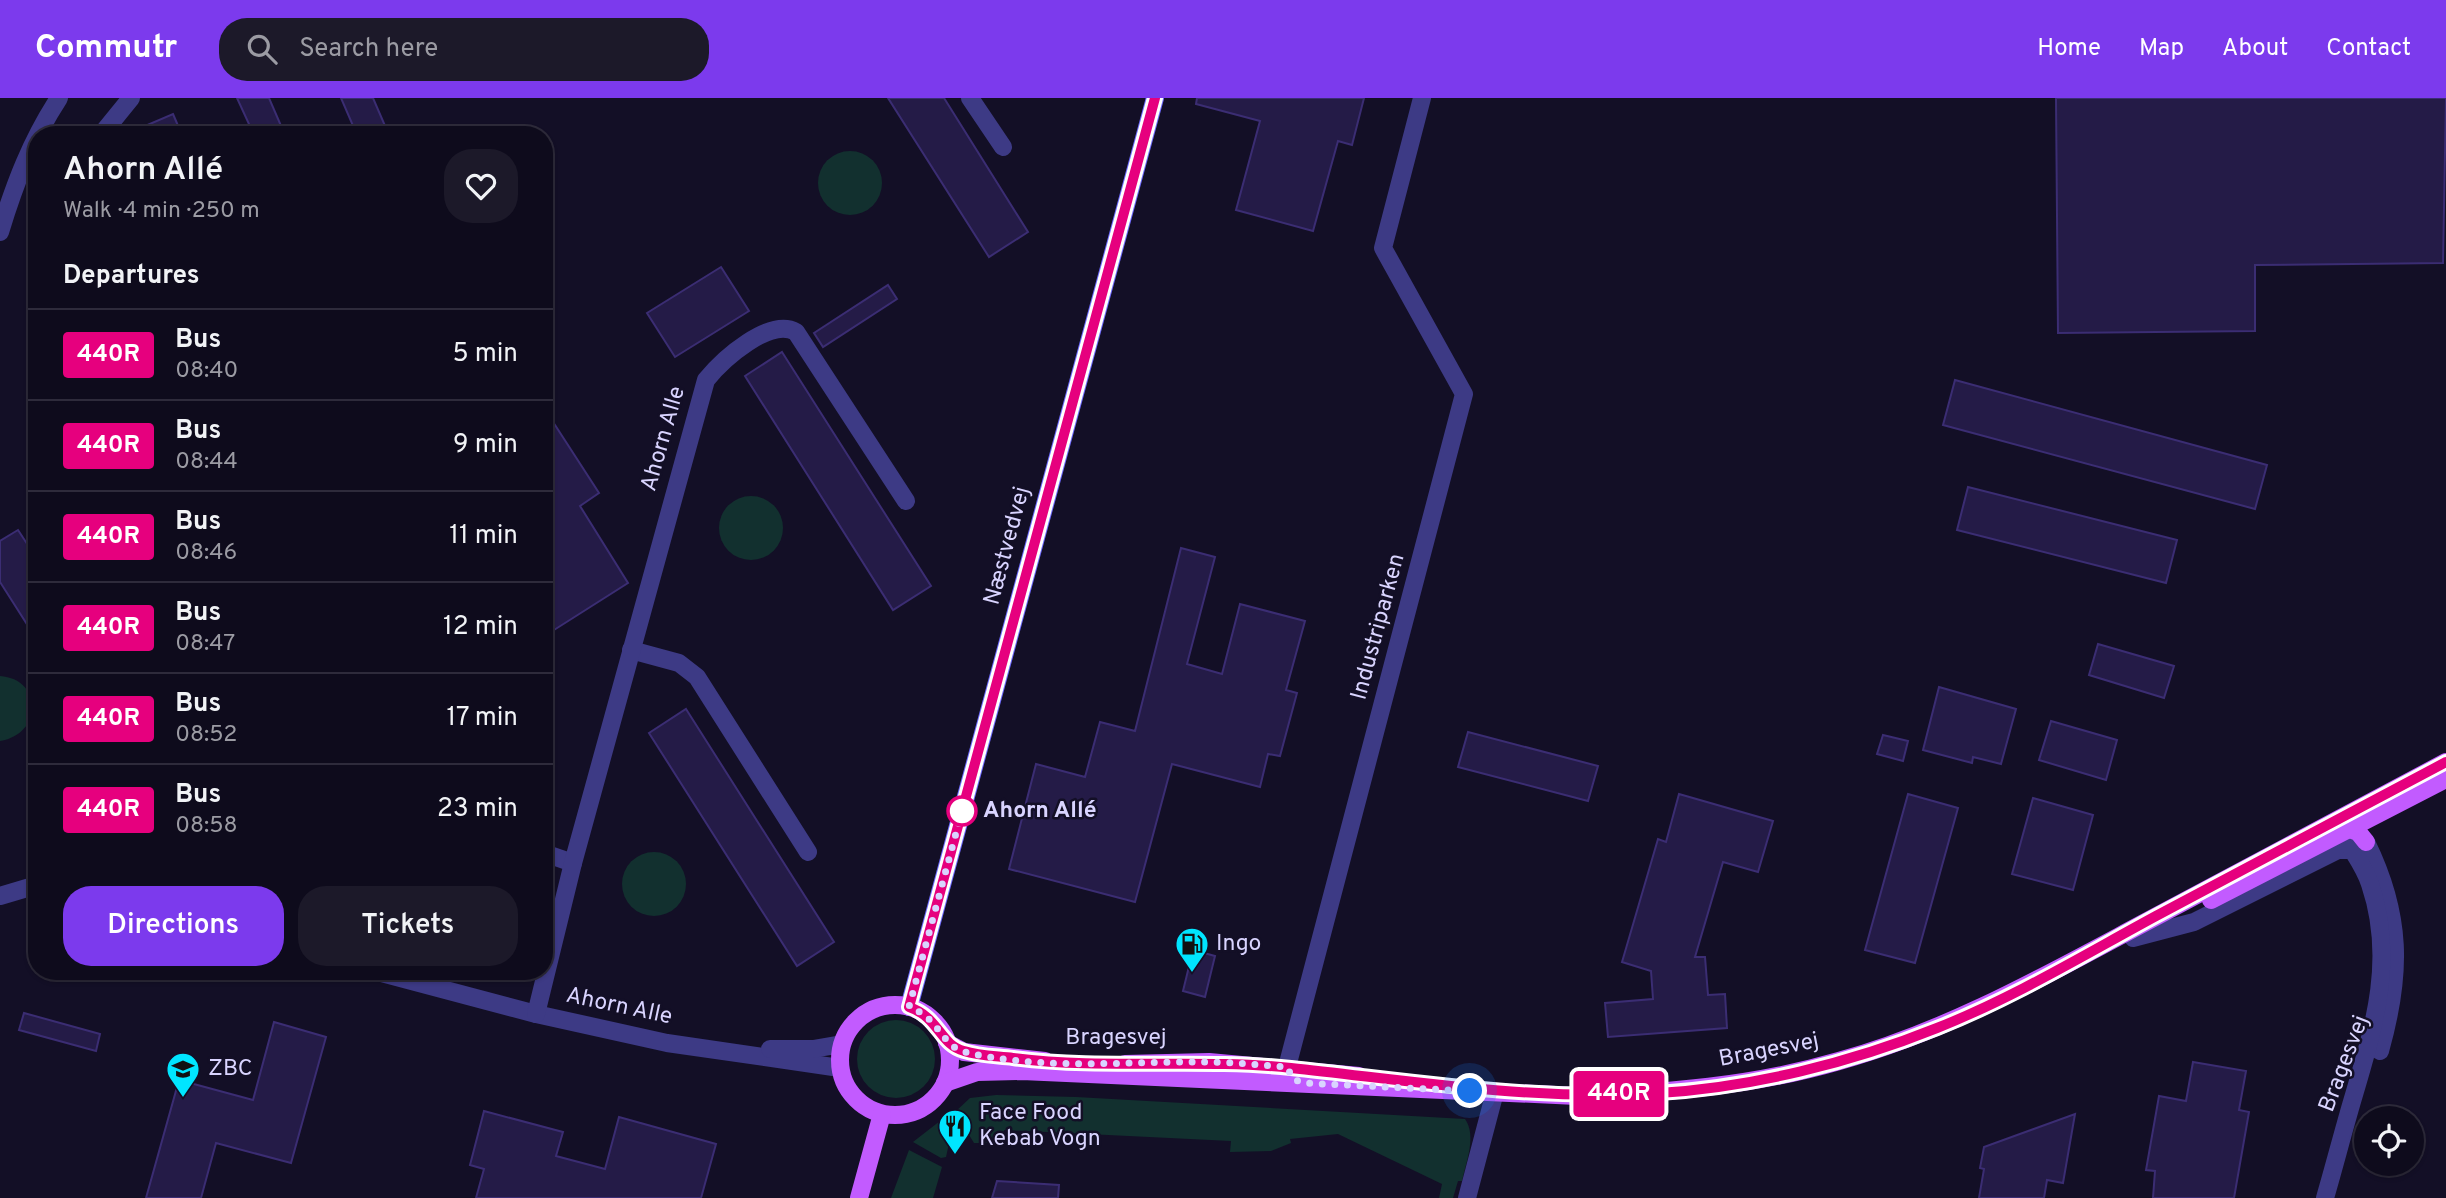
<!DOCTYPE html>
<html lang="en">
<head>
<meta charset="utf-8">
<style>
  body { margin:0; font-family:Overpass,sans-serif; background:#1c1929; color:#f1f3f6; height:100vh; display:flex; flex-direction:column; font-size:26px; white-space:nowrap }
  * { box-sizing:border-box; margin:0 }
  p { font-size:23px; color:#9b9ba3 }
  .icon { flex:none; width:38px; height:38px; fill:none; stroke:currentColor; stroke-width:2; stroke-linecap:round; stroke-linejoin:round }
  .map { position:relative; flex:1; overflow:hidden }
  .sheet { position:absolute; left:28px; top:28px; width:525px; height:854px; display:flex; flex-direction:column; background:#0e0b1c; border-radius:28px; box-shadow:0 2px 5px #0004,0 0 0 2px #2e2b3b }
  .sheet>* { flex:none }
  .badge { padding:0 14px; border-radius:5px; font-size:24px; line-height:46px }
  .buttons { position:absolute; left:2354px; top:1008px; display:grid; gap:14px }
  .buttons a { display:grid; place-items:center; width:70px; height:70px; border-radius:50%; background:#0e0b1c; box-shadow:0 2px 5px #0004,0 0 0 2px #2e2b3b; font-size:35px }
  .you { position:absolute; width:35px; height:35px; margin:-18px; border:5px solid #fff; border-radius:50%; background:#1a73e8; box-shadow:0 0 0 10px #1a73e833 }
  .map>.badge { position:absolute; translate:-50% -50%; box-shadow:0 0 0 4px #fff }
  h2 { padding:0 35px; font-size:26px; line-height:63px }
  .round { display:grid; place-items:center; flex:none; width:74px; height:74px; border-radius:28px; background:#1c1929 }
  .head { display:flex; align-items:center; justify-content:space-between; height:119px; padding:0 35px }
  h1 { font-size:33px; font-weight:600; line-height:52px }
  .action { display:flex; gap:14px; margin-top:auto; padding:14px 35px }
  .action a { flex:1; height:80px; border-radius:28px; background:#7c3aed; color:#fff; font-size:28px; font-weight:600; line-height:80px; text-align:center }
  .action a+a { background:#1c1929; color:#f1f3f6 }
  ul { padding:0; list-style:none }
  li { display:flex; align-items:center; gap:21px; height:91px; padding:0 35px; border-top:2px solid #2e2b3b }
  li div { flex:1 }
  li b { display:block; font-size:26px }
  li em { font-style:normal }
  li .badge { min-width:77px; font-weight:700; text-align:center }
  header { display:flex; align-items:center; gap:42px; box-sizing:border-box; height:98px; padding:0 35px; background:#7c3aed; color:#fff }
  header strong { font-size:33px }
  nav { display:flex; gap:38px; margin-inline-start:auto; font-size:24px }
  .search { width:490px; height:63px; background:#1c1929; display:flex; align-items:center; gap:18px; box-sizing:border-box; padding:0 24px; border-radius:28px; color:#9b9ba3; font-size:26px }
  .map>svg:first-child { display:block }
</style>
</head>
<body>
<header>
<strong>Commutr</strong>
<div class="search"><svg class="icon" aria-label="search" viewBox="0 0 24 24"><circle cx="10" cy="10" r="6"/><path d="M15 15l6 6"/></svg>Search here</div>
<nav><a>Home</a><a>Map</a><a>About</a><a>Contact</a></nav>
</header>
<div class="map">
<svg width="2446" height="1100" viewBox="0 0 2446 1100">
  <rect width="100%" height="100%" fill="#130f26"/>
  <g fill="#12302f">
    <circle cx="850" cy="85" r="32"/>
    <circle cx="751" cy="430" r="32"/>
    <path d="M0 578C43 581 43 636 0 643Z"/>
    <circle cx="654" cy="786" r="32"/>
    <circle cx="896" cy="961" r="39"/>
    <path d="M996 997 1076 999 1465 1021C1477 1038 1466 1064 1462 1083H1458L1453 1100H1439L1442 1086 1338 1036 1290 1041 1291 1045 1271 1053 1230 1054 1231 1043 1004 1032 1003 1045H974L955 1014 970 1000Z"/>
    <path d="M940 1023H947L952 1032 946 1059 941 1060 913 1044Z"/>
    <path d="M909 1052 942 1069 933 1100H891Z"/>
  </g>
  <g fill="#241b47" stroke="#3b2d73" stroke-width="2">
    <path d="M237 0H269L285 37H254Z"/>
    <path d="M341 0H373L389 37H357Z"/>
    <path d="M888 0H944L1028 134 989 159Z"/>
    <path d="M1197 0H1364L1352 47 1338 43 1313 133 1236 112 1260 23 1196 6Z"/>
    <path d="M2056 0H2446L2443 165 2255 167V233L2058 235Z"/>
    <path d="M173 16 182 37H124Z"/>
    <path d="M721 169 749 213 675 259 647 215Z"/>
    <path d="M888 187 897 201 823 249 814 235Z"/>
    <path d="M782 254 931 488 893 512 745 278Z"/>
    <path d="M1955 282 2267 367 2255 411 1943 327Z"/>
    <path d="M544 310 599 395 580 408 628 485 554 532 544 517Z"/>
    <path d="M1968 389 2177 442 2166 485 1957 432Z"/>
    <path d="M18 432 37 461V542L0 484V443Z"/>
    <path d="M1181 450 1215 459 1187 566 1222 576 1240 506 1305 523 1286 592 1297 595 1280 658 1268 656 1260 689 1172 666 1135 804 1009 771 1036 666 1085 679 1100 624 1135 633Z"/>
    <path d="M2098 546 2174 568 2164 600 2089 577Z"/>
    <path d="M1939 589 2016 611 2001 666 1973 659 1972 665 1923 652Z"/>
    <path d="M686 611 834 844 797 868 649 635Z"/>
    <path d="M2051 623 2117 642 2106 682 2039 662Z"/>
    <path d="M1468 634 1598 668 1588 703 1458 669Z"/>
    <path d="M1883 637 1908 643 1903 663 1877 656Z"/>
    <path d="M1679 696 1773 723 1758 774 1723 764 1695 859H1705L1708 897 1725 896 1727 930 1608 939 1605 905 1653 901 1651 873 1622 864 1658 741 1666 744Z"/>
    <path d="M1908 696 1958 710 1915 865 1865 852Z"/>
    <path d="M2033 700 2093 717 2073 792 2012 776Z"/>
    <path d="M1193 852 1215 858 1205 899 1183 893Z"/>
    <path d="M24 915 100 936 96 953 19 932Z"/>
    <path d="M274 924 326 939 291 1065 216 1045 201 1100H146L179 982 253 1002Z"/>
    <path d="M2193 964 2246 973 2239 1012 2249 1014 2234 1100H2153L2155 1073 2146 1072 2159 998 2186 1003Z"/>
    <path d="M484 1013 563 1034 556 1058 605 1071 619 1019 716 1046 701 1100H476L484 1071 470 1067Z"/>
    <path d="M2075 1016 2063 1085 2047 1082 2044 1100H1979L1984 1071 1980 1070 1984 1049Z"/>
    <path d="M997 1083 1059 1087 1058 1100H992Z"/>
  </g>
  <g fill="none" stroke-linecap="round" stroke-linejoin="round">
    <g stroke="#3d3a85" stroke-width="18">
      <path d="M970 0 1003 49"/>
      <path d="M101 37 131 0"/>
      <path d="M0 134C15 85 31 43 59 0"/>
      <path d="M631 552 679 565 697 579 808 754"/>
      <path d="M2366 744C2402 817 2402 875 2380 953"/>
      <path d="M544 755 573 765"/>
      <path d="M0 798 37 787"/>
      <path d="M2133 840 2194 824 2338 752H2352"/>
      <path d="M374 873 536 916 667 945 840 970"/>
      <path d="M536 916 573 765 706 282C723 261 770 219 796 234L906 403"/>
      <path d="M770 951H813L842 946"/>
      <path d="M1272 978 1287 969 1464 296 1383 150 1422 0"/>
      <path d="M1467 1100 1495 994"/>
      <path d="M2325 1100C2334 1069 2342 1038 2351 1007 2373 932 2396 863 2370 786 2364 767 2351 752 2342 734L2346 722"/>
    </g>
    <path stroke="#6f6bff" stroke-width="18" d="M909 909 1155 0"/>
    <g stroke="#c25bff" stroke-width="18">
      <path d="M2340 727 2358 734 2366 744"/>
      <path d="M2211 802 2446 681"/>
      <circle cx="895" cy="962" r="55"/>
      <path d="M947 945 964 954 1045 963"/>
      <path d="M1125 966 1209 964 1359 978"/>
      <path d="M945 985 977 974 1022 973 1577 998C1665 995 1753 988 1839 963 1947 933 2043 879 2142 826 2243 772 2344 718 2446 664"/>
      <path d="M859 1100 882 1016"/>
    </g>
  </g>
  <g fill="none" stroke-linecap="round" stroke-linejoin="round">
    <defs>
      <path id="line" d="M1155 0 909 909C939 919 940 947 964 953 979 958 997 958 1013 960 1105 972 1198 960 1291 970 1414 983 1534 1003 1659 995 1753 989 1850 965 1937 930 2013 900 2084 857 2156 818 2253 767 2349 715 2446 664"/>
    </defs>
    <use href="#line" stroke="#fff" stroke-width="16"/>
    <use href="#line" stroke="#e6007e" stroke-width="10"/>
    <path stroke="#d9d4ff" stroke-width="7" stroke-dasharray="0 12.6" d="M962 713 909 909C939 919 941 948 965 954 1043 973 1127 963 1206 964 1233 964 1260 967 1287 969L1293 981 1304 985 1470 993"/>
  </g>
  <defs>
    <symbol id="fuel-pin" viewBox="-11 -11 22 30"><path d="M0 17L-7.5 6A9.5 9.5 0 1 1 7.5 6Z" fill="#00e5ff" stroke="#130f26"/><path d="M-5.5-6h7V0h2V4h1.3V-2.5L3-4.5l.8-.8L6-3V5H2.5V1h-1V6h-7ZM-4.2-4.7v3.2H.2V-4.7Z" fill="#111"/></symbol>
    <symbol id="school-pin" viewBox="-11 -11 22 30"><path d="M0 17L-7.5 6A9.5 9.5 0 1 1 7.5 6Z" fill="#00e5ff" stroke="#130f26"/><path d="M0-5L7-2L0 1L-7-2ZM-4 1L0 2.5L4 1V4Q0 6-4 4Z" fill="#111"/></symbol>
    <symbol id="restaurant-pin" viewBox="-11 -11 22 30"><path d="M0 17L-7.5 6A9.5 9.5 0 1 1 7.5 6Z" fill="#00e5ff" stroke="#130f26"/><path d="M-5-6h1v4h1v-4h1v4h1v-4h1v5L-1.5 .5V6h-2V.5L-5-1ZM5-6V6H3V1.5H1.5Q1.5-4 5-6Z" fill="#111"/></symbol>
  </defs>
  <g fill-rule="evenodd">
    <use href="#fuel-pin" x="1173" y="827" width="38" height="52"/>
    <use href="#school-pin" x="164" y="952" width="38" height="52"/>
    <use href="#restaurant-pin" x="936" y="1009" width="38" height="52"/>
  </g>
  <circle fill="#fff" stroke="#e6007e" stroke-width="3.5" cx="962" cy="713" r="14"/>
  <g text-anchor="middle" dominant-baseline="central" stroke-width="5" stroke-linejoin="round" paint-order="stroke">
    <g font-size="23" fill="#d9d4ff" stroke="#130f26">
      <text transform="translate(664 341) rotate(-74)">Ahorn Alle</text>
      <text transform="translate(1008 448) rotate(-75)">Næstvedvej</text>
      <text transform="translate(1379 529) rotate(-75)">Industriparken</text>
      <text transform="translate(619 909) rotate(12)">Ahorn Alle</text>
      <text x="1116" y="940">Bragesvej</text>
      <text transform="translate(1769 953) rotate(-11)">Bragesvej</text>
      <text transform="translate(2345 966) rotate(-69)">Bragesvej</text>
    </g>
    <g font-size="23" font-weight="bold" fill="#d9d4ff" stroke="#130f26" text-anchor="start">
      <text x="983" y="713">Ahorn Allé</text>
    </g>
    <g font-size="23" fill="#d9d4ff" stroke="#130f26" text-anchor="start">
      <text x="1216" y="846">Ingo</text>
      <text x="208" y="971">ZBC</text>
      <text x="979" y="1015">Face Food<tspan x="979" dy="26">Kebab Vogn</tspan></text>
    </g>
  </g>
</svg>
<div class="buttons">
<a><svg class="icon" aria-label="locate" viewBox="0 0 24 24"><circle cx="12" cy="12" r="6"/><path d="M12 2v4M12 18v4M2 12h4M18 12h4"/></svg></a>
</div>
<div class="you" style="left:1470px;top:993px"></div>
<b class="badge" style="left:1619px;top:996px;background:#e6007e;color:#fff">440R</b>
<section class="sheet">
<div class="head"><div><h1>Ahorn Allé</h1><p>Walk · 4 min · 250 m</p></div><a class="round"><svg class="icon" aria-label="heart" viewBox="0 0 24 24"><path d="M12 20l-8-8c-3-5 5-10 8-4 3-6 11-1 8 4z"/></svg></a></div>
<h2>Departures</h2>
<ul>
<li><span class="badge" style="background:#e6007e;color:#fff">440R</span><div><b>Bus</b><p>08:40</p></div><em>5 min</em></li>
<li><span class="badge" style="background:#e6007e;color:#fff">440R</span><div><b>Bus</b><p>08:44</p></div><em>9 min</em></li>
<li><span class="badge" style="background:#e6007e;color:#fff">440R</span><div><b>Bus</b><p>08:46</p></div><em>11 min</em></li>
<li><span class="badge" style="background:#e6007e;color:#fff">440R</span><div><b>Bus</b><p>08:47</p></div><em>12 min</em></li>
<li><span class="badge" style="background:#e6007e;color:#fff">440R</span><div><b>Bus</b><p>08:52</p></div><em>17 min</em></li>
<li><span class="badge" style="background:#e6007e;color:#fff">440R</span><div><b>Bus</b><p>08:58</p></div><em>23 min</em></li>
</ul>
<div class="action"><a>Directions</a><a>Tickets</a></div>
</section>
</div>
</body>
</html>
